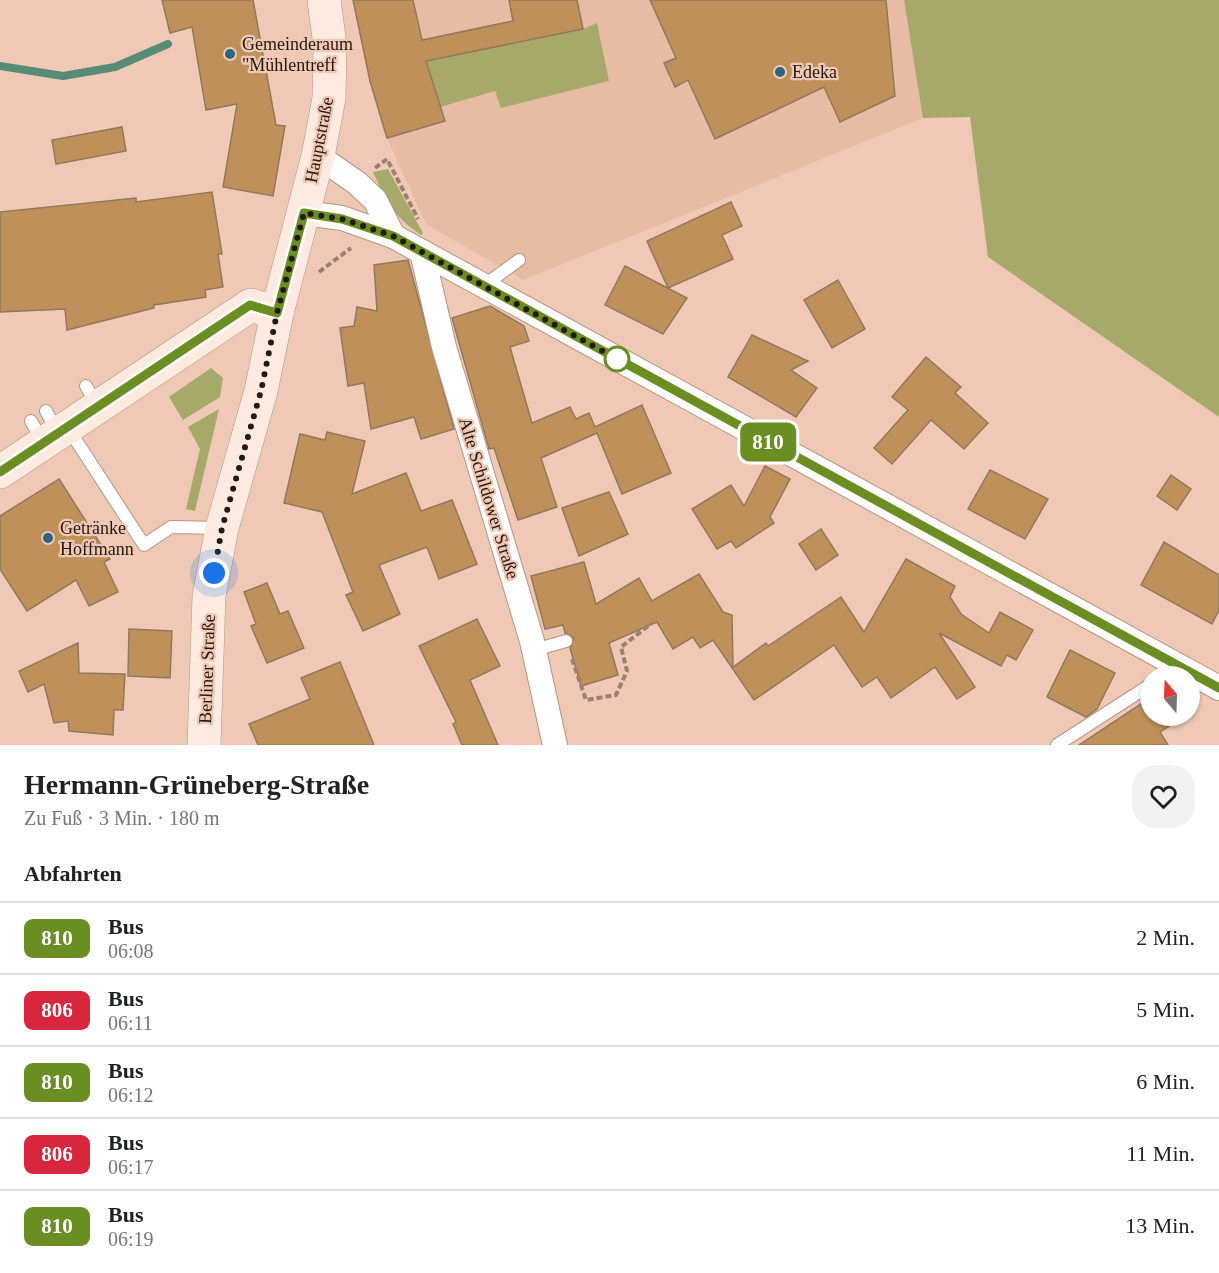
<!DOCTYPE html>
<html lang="de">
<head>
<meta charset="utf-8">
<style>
  body { margin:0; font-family:Georgia,serif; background:#f2f2f2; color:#202124; height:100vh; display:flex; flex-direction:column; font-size:22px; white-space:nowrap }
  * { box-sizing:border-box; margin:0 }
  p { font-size:20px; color:#757577 }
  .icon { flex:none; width:33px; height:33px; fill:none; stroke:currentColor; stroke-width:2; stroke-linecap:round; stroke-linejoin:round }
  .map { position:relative; height:745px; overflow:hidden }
  .side { display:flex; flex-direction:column; background:#fff; flex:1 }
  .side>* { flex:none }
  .badge { padding:0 12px; border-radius:9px; font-size:21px; line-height:39px }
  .needle { width:39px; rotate:341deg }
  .controls { position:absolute; left:1140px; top:666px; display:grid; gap:12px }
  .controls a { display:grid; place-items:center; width:60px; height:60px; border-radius:50%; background:#fff; box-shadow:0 2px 4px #0004; font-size:30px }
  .you { position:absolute; width:30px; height:30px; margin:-15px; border:4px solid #fff; border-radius:50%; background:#1a73e8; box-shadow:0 0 0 9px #1a73e833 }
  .map>.badge { position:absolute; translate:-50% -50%; box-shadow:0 0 0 3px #fff }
  h2 { padding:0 24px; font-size:22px; line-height:54px }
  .round { display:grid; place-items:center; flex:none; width:63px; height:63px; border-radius:24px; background:#f2f2f2 }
  .overview { display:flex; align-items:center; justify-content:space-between; height:102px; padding:0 24px }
  h1 { font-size:28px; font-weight:700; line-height:45px }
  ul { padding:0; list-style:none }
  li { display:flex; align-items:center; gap:18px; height:72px; padding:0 24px; border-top:2px solid #e0e0e0 }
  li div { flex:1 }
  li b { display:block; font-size:22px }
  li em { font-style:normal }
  li .badge { min-width:66px; font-weight:700; text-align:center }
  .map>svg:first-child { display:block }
</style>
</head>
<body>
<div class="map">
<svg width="1219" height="745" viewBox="0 0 1219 745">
  <rect width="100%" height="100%" fill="#efc9b5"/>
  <path fill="#e7bba4" d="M353 0H904L923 118 523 280 426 224 382 127Z"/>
  <g fill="#a7a96a">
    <path d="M904 0H1219V417L988 257 970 117 923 118Z"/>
    <path d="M597 23 609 81 501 108 495 91 440 107 416 63 583 29Z"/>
    <path d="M388 169 423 233 421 235C395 218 385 200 373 172Z"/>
    <path d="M211 368 223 378 220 397 183 420 169 397Z"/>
    <path d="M219 409 195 511 186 509 200 449 188 427Z"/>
  </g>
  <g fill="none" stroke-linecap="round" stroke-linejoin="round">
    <path stroke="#568c76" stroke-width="8" d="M0 66 63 76 115 67 168 44"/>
  </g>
  <g fill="#bf9059" stroke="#92795e" stroke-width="1.5">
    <path d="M162 0H253L276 125 285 126 273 196 223 187 237 104 206 110 192 27 170 33Z"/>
    <path d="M353 0H413L422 40 513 21 509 0H577L583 29 426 61 445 121 387 138 370 81Z"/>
    <path d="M650 0H886L895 96 840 122 824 87 715 139 688 80 675 87 664 63 676 58Z"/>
    <path d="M122 127 126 151 56 164 52 140Z"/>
    <path d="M212 192 222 254H218L223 287 205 290 206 297 154 305V308L67 330 65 309 0 312V212L136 198V202Z"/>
    <path d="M731 202 742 226 722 235 733 259 668 288 647 241Z"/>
    <path d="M408 260 454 429 421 439 414 417 371 429 364 383 348 386 340 328 354 326 357 307 377 311 374 265Z"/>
    <path d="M625 266 687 298 663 334 605 305Z"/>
    <path d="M838 280 865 329 832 348 804 300Z"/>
    <path d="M490 306 524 326 529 341 510 347 532 423 570 407 576 419 589 413 595 427 642 405 671 473 622 494 597 433 541 458 557 507 518 520 494 448 489 449 452 318Z"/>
    <path d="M752 335 808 361 791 370 817 388 796 417 728 377Z"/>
    <path d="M926 357 961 387 955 393 988 423 964 449 931 420 892 464 874 448 908 410 892 397Z"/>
    <path d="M327 432 365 441 352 494 406 473 421 511 452 500 477 564 439 579 427 547 379 565 400 614 363 631 346 595 353 592 322 512 284 503 300 434 325 440Z"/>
    <path d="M765 466 790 479 770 517 774 523 736 548 731 541 717 549 692 509 731 485 744 506Z"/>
    <path d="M990 470 1048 499 1025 539 968 509Z"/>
    <path d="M1171 475 1191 489 1177 510 1157 496Z"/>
    <path d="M59 479 110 559 104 562 118 592 89 606 76 580 27 611 0 569V516Z"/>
    <path d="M609 492 628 534 579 556 562 508Z"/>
    <path d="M821 529 838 555 816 570 799 544Z"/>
    <path d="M1164 542 1219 575V610L1212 624 1141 585Z"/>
    <path d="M906 559 955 586 950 597 961 614 989 633 1000 612 1033 630 1016 660 1007 655 1001 666 939 633 975 687 957 699 935 667 891 698 877 677 862 687 834 645 754 700 713 640 700 648 693 637 673 649 657 622 609 643 618 675 581 686 570 648 574 638 565 633 563 625 545 629 531 576 584 562 596 604 639 578 652 601 699 574 723 612 732 615 733 667 766 643 768 646 841 597 864 632Z"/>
    <path d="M267 583 280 614 288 611 304 648 267 663 251 626 256 624 244 592Z"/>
    <path d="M477 619 500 666 470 680 498 745H462L453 724 456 722 419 646Z"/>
    <path d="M129 629 172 631 170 678 128 676Z"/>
    <path d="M78 643 79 673 125 674 123 710H114L113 735 69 731 68 721 54 723 44 684 28 692 19 671Z"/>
    <path d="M1070 650 1115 673 1097 709 1086 717 1047 697Z"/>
    <path d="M340 662 374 745H258L249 724 310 699 301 678Z"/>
    <path d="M1150 698V716H1185L1160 732 1168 745H1079Z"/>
  </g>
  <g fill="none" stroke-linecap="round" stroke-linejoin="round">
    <defs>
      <g id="lane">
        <path d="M482 287 519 260"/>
        <path d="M86 386 97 405"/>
        <path d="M46 411 57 432"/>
        <path d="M31 421 43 442"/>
        <path d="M68 428 144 545 171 527 222 528"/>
        <path d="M534 650 566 641"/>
        <path d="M1161 676 1176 664"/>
        <path d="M1057 745 1150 685"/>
      </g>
      <g id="street">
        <path d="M318 156 357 183 375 200 393 236"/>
        <path d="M304 213 342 218 393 236 1219 688"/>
        <path d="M422 252 444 347 532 641 555 745"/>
      </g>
      <g id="secondary">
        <path d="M0 472 251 305 277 313"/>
        <path d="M204 745 209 596 222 528 261 391 277 313 318 156 329 98 330 45 324 0"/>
      </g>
    </defs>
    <use href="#lane" stroke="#b89481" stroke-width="14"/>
    <use href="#street" stroke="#b89481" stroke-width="26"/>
    <use href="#secondary" stroke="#b89481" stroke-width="34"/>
    <g stroke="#9c8172" stroke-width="4" stroke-dasharray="6 3" stroke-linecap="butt">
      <path d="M375 168 387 159 418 219"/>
      <path d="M319 272 351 248"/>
      <path d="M572 659 586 700 616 695 627 671 621 647 652 623"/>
    </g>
    <use href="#lane" stroke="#fff" stroke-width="12"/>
    <use href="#street" stroke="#fff" stroke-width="24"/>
    <use href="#secondary" stroke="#fdebe1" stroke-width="33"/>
  </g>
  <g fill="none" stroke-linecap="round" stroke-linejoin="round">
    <defs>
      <path id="line" d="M0 472 250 305 277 313 304 213 342 219 393 236 1219 688"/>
    </defs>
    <use href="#line" stroke="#fff" stroke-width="14"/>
    <use href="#line" stroke="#6b8e23" stroke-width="9"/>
    <path stroke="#251810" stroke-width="6" stroke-dasharray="0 10.8" d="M214 573 222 528 261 391 277 313 304 213 342 219 393 236 617 359"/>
  </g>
  <g fill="#2c657f" stroke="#efc9b5" stroke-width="2">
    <circle cx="230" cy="54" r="6"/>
    <circle cx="780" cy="72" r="6"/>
    <circle cx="48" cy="538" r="6"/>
  </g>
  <circle fill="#fff" stroke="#6b8e23" stroke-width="3" cx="617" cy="359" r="12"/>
  <g text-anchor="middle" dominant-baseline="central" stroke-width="4.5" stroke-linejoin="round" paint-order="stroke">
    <g font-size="18" fill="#251810" stroke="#efc9b5" text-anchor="start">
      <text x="242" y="44">Gemeinderaum<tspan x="242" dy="21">"Mühlentreff</tspan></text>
      <text x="792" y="72">Edeka</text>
      <text x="60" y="528">Getränke<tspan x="60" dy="21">Hoffmann</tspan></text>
    </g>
    <g font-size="18" fill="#251810" stroke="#efc9b5">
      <text transform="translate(319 140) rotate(-79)">Hauptstraße</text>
      <text transform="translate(489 498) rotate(73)">Alte Schildower Straße</text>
      <text transform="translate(207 669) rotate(-88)">Berliner Straße</text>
    </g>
  </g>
</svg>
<div class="controls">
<a><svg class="needle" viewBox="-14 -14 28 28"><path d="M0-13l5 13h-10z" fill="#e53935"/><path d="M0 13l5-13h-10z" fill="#757577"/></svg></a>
</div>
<div class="you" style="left:214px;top:573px"></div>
<b class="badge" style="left:768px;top:442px;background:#6b8e23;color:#fff">810</b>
</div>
<section class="side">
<div class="overview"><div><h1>Hermann-Grüneberg-Straße</h1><p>Zu Fuß · 3 Min. · 180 m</p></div><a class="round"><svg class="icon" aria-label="heart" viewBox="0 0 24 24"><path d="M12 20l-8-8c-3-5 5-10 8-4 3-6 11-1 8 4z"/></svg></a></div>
<h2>Abfahrten</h2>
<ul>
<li><span class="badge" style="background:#6b8e23;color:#fff">810</span><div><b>Bus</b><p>06:08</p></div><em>2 Min.</em></li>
<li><span class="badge" style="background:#d7263d;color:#fff">806</span><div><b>Bus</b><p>06:11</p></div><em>5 Min.</em></li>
<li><span class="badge" style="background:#6b8e23;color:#fff">810</span><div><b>Bus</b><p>06:12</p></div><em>6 Min.</em></li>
<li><span class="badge" style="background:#d7263d;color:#fff">806</span><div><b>Bus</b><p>06:17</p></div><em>11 Min.</em></li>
<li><span class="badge" style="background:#6b8e23;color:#fff">810</span><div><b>Bus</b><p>06:19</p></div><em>13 Min.</em></li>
</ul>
</section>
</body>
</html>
